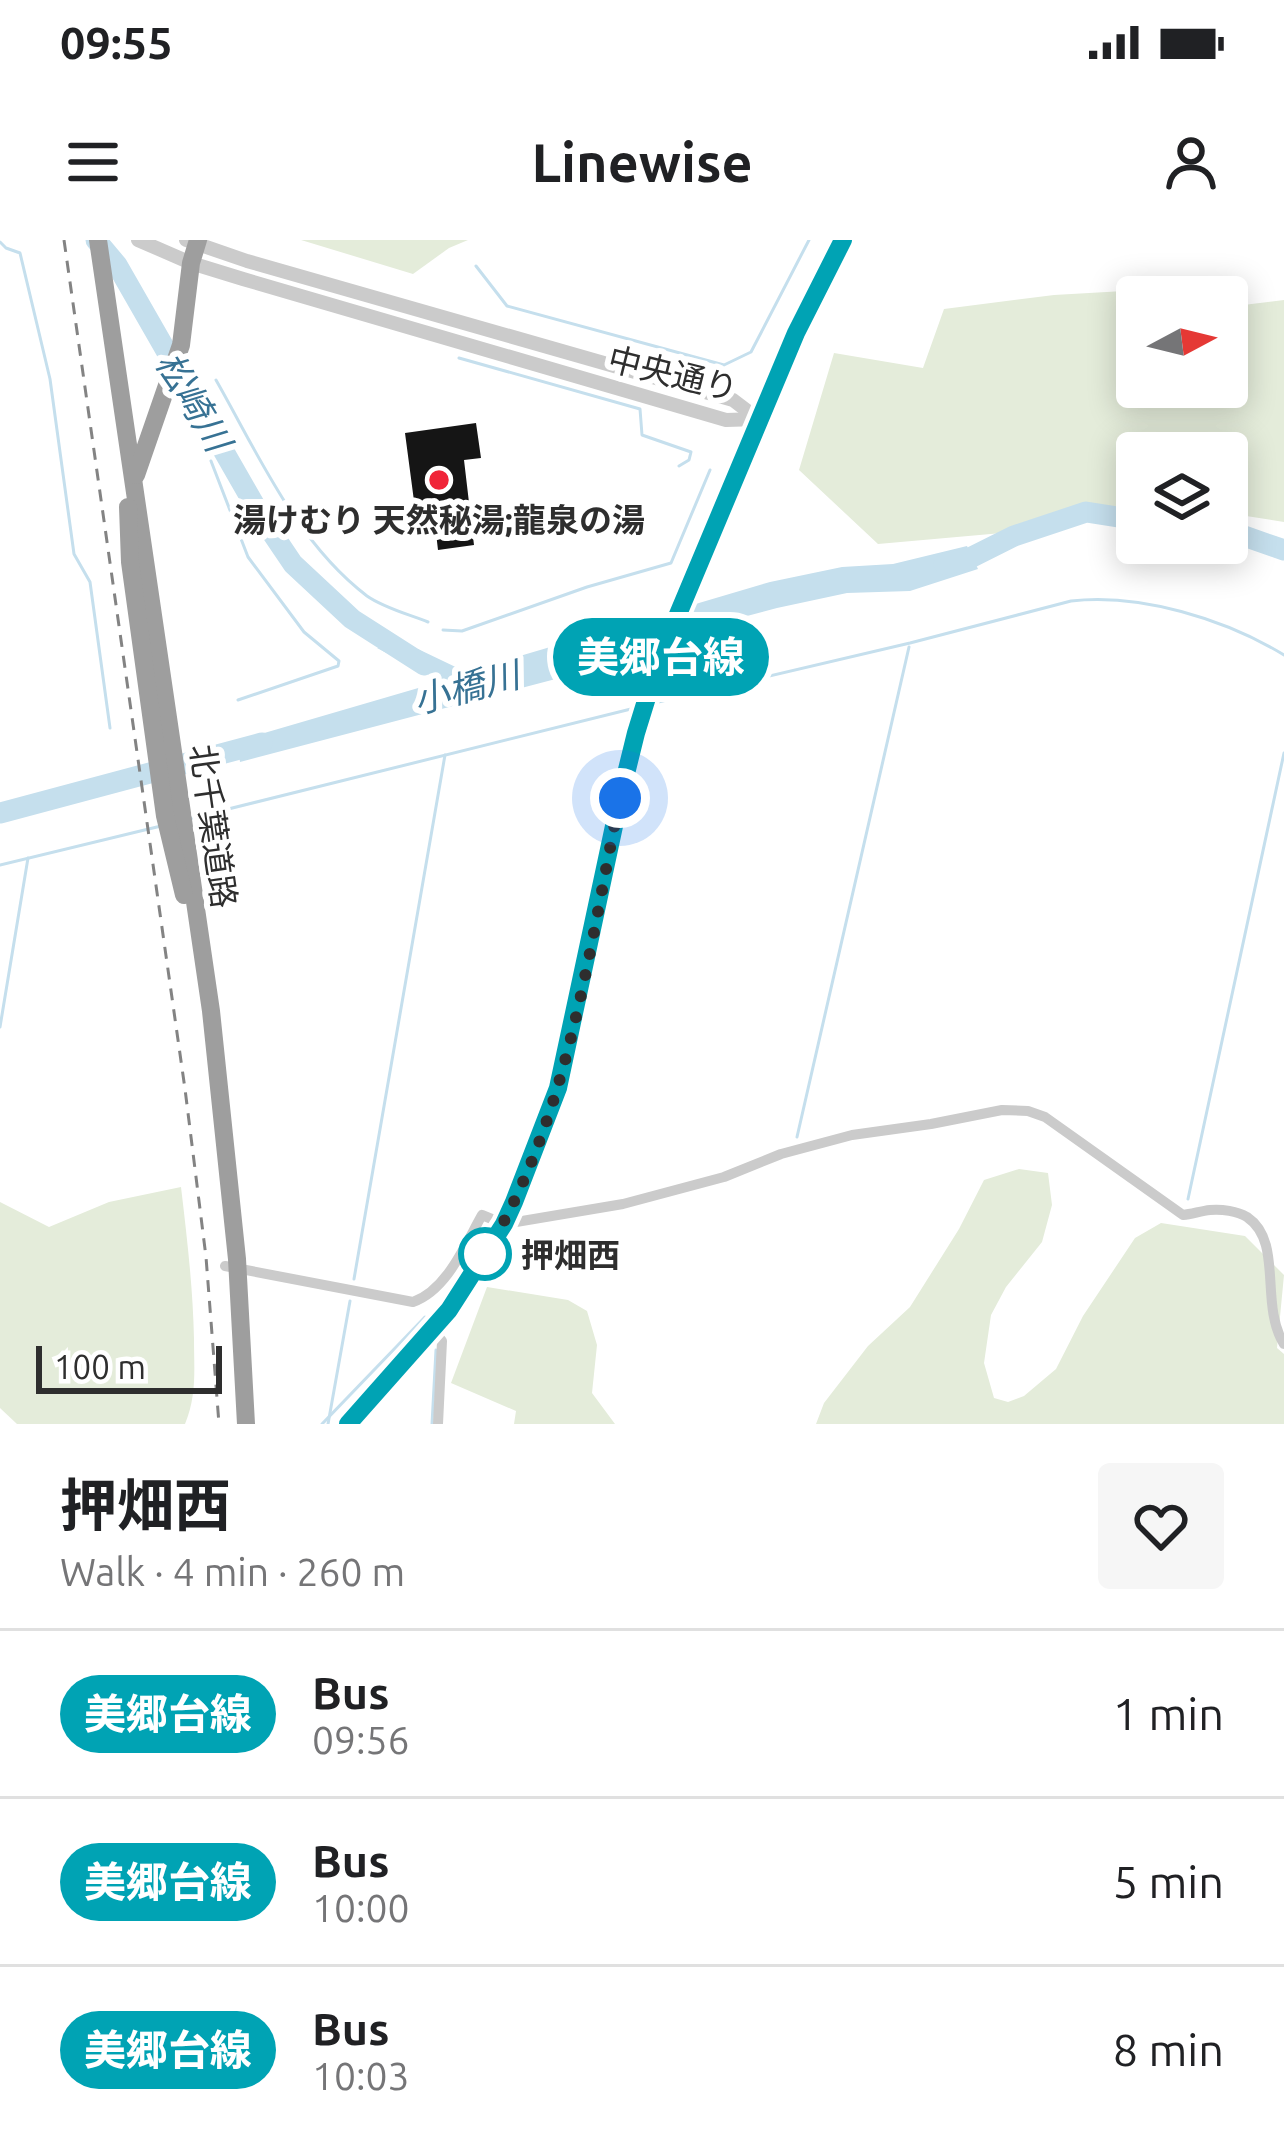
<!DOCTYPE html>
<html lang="en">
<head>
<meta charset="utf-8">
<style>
  body { margin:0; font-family:Ubuntu,"Noto Sans JP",sans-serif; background:#f6f6f6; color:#202124; height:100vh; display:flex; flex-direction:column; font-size:45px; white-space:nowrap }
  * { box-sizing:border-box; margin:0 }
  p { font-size:39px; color:#757577 }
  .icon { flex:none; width:66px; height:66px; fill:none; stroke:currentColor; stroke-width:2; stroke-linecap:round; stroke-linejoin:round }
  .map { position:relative; height:1184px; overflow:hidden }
  .sheet { display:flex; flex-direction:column; background:#fff; flex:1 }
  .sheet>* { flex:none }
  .badge { padding:0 24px; border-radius:39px; font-size:42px; line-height:78px }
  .needle { width:78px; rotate:83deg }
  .controls { position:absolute; left:1116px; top:36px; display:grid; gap:24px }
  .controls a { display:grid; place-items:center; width:132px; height:132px; border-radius:12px; background:#fff; box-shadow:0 6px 30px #0003; font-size:60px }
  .scale { position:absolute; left:36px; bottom:30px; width:186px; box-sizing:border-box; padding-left:12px; border:6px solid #2e2e2e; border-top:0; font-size:33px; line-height:42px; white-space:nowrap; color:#2e2e2e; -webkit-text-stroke:9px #fff; paint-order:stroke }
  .you { position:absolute; width:60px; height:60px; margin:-30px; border:9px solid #fff; border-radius:50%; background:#1a73e8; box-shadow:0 0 0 18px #1a73e833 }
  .map>.badge { position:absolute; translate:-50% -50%; box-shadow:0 0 0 6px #fff }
  .round { display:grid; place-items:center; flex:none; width:126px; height:126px; border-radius:12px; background:#f6f6f6 }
  .overview { display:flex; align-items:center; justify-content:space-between; height:204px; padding:0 60px }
  h1 { font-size:57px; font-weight:700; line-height:90px }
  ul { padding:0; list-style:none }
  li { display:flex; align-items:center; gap:36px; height:168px; padding:0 60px; border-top:3px solid #e0e0e0 }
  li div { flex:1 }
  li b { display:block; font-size:45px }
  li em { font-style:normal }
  li .badge { min-width:132px; font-weight:700; text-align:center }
  .status { display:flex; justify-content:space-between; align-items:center; height:84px; padding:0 60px; background:#fff; direction:ltr }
  .status svg { height:33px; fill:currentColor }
  header { display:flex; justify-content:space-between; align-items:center; height:156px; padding:0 60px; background:#fff; font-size:54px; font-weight:700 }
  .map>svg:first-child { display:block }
</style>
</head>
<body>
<div class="status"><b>09:55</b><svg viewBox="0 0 49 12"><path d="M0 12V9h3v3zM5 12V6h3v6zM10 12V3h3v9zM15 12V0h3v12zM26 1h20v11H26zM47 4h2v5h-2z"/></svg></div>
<header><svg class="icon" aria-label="menu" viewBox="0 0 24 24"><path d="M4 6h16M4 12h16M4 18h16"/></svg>Linewise<svg class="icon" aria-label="person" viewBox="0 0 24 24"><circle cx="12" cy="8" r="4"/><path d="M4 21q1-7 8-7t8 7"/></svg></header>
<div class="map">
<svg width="1284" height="1184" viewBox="0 0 1284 1184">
  <rect width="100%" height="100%" fill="#fff"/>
  <g fill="#e4ecda">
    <path d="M301 0H468L449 8 413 34Z"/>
    <path d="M1159 49 1189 57H1137V147H1227V67L1284 60V282L1227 273V213H1137V271H1103L1002 293 878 304 799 230 834 113 923 128 944 69 1054 55Z"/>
    <path d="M1019 929 1048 933 1052 965 1042 1002 1006 1047 991 1075 984 1123 994 1158 1008 1162 1024 1156 1056 1129 1083 1076 1135 998 1161 983 1245 996 1284 1035 1277 1108 1284 1114V1184H816L824 1163 868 1106 910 1067 959 989 984 940Z"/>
    <path d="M181 947C187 998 193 1048 194 1099 194 1130 197 1155 185 1184H17L0 1168V962L49 987 109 962Z"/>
    <path d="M487 1047 568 1060 587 1071 597 1105 592 1153 615 1184H514L516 1171 451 1143Z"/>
  </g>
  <path fill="#c5dfed" d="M967 306 978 329 910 351 847 353 777 368 713 385 590 430 240 522 237 501 432 444 429 435 377 408 418 409 466 432 770 342 842 327 893 324Z"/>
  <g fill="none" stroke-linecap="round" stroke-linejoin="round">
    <g stroke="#c5dfed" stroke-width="3">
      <path d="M0 2 6 8 20 13 50 139 74 314 90 342 110 488"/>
      <path d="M476 26 507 66 724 125 751 112 809 0"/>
      <path d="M459 118 640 169 642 195 691 212 689 220 679 226"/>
      <path d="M216 140C258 214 297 303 367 356 384 368 408 374 428 382"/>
      <path d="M211 221 248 317 304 392 339 421 338 426 238 460"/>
      <path d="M443 390 462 391 587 347 671 323 710 230"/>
      <path d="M654 463 910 403 1071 361C1140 353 1225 379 1284 415"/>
      <path d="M188 579 639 467"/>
      <path d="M0 625 161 586"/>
      <path d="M0 787 28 618"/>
      <path d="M797 897 909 407"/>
      <path d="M1188 959 1284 513"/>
      <path d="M354 1039 445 515"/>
      <path d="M322 1184 425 1077"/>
      <path d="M328 1184 350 1061"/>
      <path d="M432 1184 436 1110"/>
    </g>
    <g stroke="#c5dfed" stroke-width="21">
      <path d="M96 0 117 25 262 278 293 324 352 379 424 425"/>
      <path d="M1227 290 1284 310"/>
      <path d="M944 324 968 319 1014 296 1086 272 1137 280"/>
      <path d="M0 573 262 503"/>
    </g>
  </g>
  <path fill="#151515" d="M476 183 481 218 464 220 474 305 438 310 436 293 414 261 405 193Z"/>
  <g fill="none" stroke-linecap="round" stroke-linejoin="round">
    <g stroke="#cbcbcb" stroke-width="10">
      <path d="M225 1026 413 1062C447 1050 465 1005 482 975L504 984 623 964 724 937 781 914 852 895 931 884 1002 870 1028 871 1045 877 1183 975C1192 974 1201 971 1210 970 1222 969 1237 971 1247 977 1284 1002 1259 1064 1284 1104"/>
      <path d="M433 1090 442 1101 438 1184"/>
    </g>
    <g stroke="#cbcbcb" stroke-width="14">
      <path d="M138 0 191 23 243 39 726 180 758 179"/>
      <path d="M186 0 247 21 733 160 758 179"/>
    </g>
    <path stroke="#a6a6a6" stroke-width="16" d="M348 1184 433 1090 464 1049 514 962 558 848 620 558 636 493 659 422 796 93 843 0"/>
    <g stroke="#9e9e9e" stroke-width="18">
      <path d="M98 0 211 771 237 1019 246 1184"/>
      <path d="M136 235 181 105 191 23 198 0"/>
      <path d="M128 267 130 322 165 576 184 655"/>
    </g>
    <path stroke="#838383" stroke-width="3" stroke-dasharray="12 9" stroke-linecap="butt" d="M64 0 185 849 206 1017 219 1184"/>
  </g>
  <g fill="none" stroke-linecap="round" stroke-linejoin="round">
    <defs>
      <path id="line" d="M348 1184 449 1070 504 984 514 962 558 848 620 558 636 493 658 422 796 93 843 0"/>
    </defs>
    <use href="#line" stroke="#fff" stroke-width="27"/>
    <use href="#line" stroke="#00a3b4" stroke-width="18"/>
    <path stroke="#2e2e2e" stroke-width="12" stroke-dasharray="0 21.6" d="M485 1014 484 1016C569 880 588 713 620 558"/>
  </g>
  <circle fill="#f02438" stroke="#fff" stroke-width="4.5" cx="439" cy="240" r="12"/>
  <circle fill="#fff" stroke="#00a3b4" stroke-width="6" cx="485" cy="1014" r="24"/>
  <g text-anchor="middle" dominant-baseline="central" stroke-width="12" stroke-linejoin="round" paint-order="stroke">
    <g font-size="33" fill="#2e2e2e" stroke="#fff">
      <text transform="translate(673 133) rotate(14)">中央通り</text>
      <text transform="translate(214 586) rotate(82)">北千葉道路</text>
    </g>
    <g font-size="33" font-weight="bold" fill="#2e2e2e" stroke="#fff">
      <text x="439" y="279">湯けむり 天然秘湯;龍泉の湯</text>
    </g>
    <g font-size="33" font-weight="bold" fill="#2e2e2e" stroke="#fff" text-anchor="start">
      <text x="521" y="1014">押畑西</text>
    </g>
    <g font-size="36" font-style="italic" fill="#377294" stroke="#fff">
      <text transform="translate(194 161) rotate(59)">松崎川</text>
      <text transform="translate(466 447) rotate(-15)">小橋川</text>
    </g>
  </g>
</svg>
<div class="controls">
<a><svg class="needle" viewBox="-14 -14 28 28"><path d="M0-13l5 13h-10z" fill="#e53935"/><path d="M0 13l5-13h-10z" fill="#757577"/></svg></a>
<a><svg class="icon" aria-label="layers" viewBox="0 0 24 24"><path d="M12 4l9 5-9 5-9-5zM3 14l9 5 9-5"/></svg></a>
</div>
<div class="scale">100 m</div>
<div class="you" style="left:620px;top:558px"></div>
<b class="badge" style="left:661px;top:417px;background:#00a3b4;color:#fff">美郷台線</b>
</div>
<section class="sheet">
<div class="overview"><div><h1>押畑西</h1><p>Walk · 4 min · 260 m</p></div><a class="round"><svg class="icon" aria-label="heart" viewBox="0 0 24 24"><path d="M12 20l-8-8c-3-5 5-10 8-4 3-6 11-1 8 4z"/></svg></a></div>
<ul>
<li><span class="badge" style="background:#00a3b4;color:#fff">美郷台線</span><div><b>Bus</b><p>09:56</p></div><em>1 min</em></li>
<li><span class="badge" style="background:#00a3b4;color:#fff">美郷台線</span><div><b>Bus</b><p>10:00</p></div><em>5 min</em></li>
<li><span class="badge" style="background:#00a3b4;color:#fff">美郷台線</span><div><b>Bus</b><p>10:03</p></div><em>8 min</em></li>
</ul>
</section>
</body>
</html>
